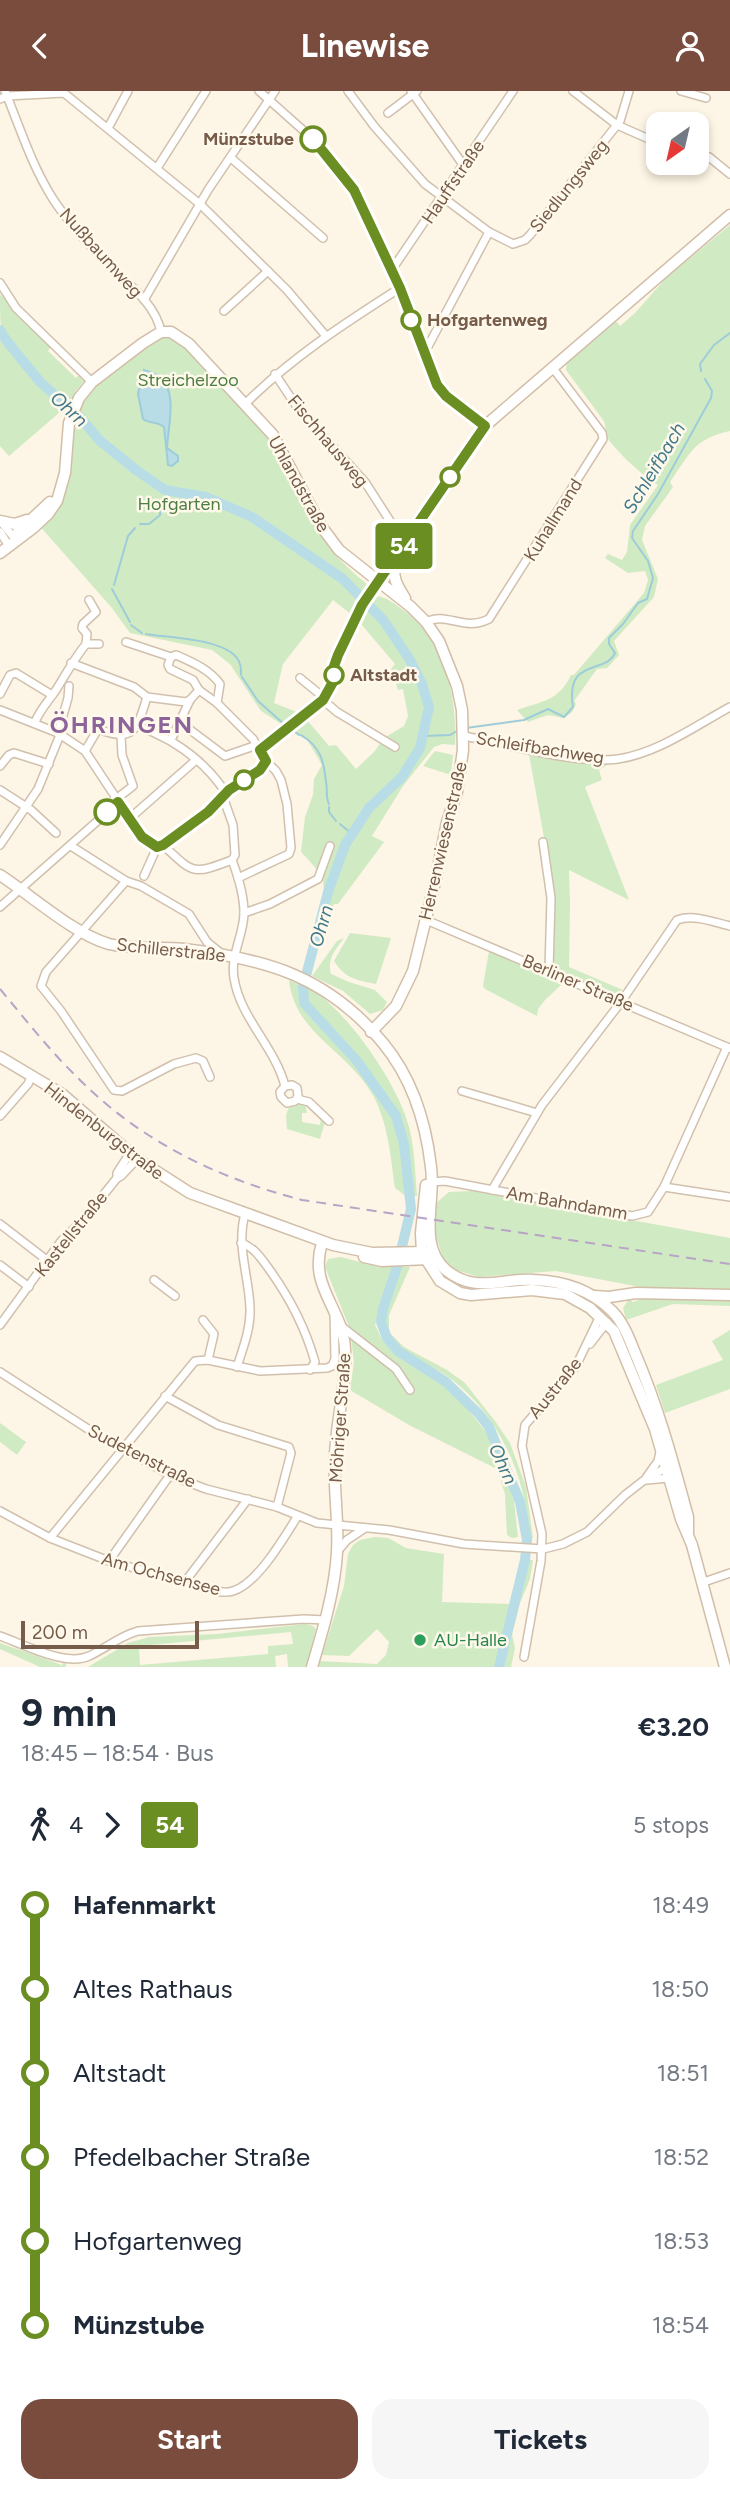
<!DOCTYPE html>
<html lang="en">
<head>
<meta charset="utf-8">
<style>
  body { margin:0; font-family:Figtree,sans-serif; background:#f6f6f7; color:#1f2937; height:100vh; display:flex; flex-direction:column; font-size:26px; white-space:nowrap }
  * { box-sizing:border-box; margin:0 }
  p { font-size:23px; color:#747a83 }
  .icon { flex:none; width:38px; height:38px; fill:none; stroke:currentColor; stroke-width:2; stroke-linecap:round; stroke-linejoin:round }
  .map { position:relative; height:1576px; overflow:hidden }
  .panel { display:flex; flex-direction:column; background:#fff; flex:1 }
  .panel>* { flex:none }
  .badge { padding:0 14px; border-radius:5px; font-size:24px; line-height:46px }
  .needle { width:46px; rotate:214deg }
  .fabs { position:absolute; left:646px; top:21px; display:grid; gap:14px }
  .fabs a { display:grid; place-items:center; width:63px; height:63px; border-radius:14px; background:#fff; box-shadow:0 4px 10px #0003; font-size:35px }
  .scale { position:absolute; left:21px; bottom:18px; width:178px; box-sizing:border-box; padding-left:7px; border:4px solid #775c49; border-top:0; font-size:19px; line-height:24px; white-space:nowrap; color:#775c49; -webkit-text-stroke:5px #fff9ec; paint-order:stroke }
  .map>.badge { position:absolute; translate:-50% -50%; box-shadow:0 0 0 4px #fff }
  .legs { display:flex; align-items:center; gap:10px; height:77px; padding:0 21px; font-size:23px }
  .legs p { margin-inline-start:auto }
  .overview { display:flex; align-items:center; justify-content:space-between; height:119px; padding:0 21px }
  h1 { font-size:38px; font-weight:700; line-height:52px }
  .cta { display:flex; gap:14px; margin-top:auto; padding:14px 21px }
  .cta a { flex:1; height:80px; border-radius:21px; background:#7a4c3e; color:#fff; font-size:28px; font-weight:700; line-height:80px; text-align:center }
  .cta a+a { background:#f6f6f7; color:#1f2937 }
  ul { padding:0 21px; list-style:none }
  li { display:flex; align-items:center; gap:24px; height:84px; font-size:26px }
  li i { display:grid; place-items:center; width:10px; height:100%; margin:0 9px; background:currentColor }
  li i::after { content:''; width:18px; height:18px; margin:-9px; border:5px solid; border-radius:50%; background:#fff }
  li p { margin-inline-start:auto }
  li:first-child i { background:linear-gradient(#0000 50%,currentColor 0) }
  li:last-child i { background:linear-gradient(currentColor 50%,#0000 0) }
  header { display:flex; justify-content:space-between; align-items:center; height:91px; padding:0 21px; background:#7a4c3e; color:#fff; font-size:32px; font-weight:700 }
  .map>svg:first-child { display:block }
</style>
</head>
<body>
<header><svg class="icon" aria-label="back" viewBox="0 0 24 24"><path d="M15 5l-7 7 7 7"/></svg>Linewise<svg class="icon" aria-label="person" viewBox="0 0 24 24"><circle cx="12" cy="8" r="4"/><path d="M4 21q1-7 8-7t8 7"/></svg></header>
<div class="map">
<svg width="730" height="1576" viewBox="0 0 730 1576">
  <rect width="100%" height="100%" fill="#fdf5e5"/>
  <g fill="#d0ebc3" fill-rule="evenodd">
    <path d="M730 134V340C693 348 690 363 670 391L673 396 645 435 642 449 658 488 654 506 614 550 619 564 607 577 597 578 574 610 576 613 572 621 564 627 548 624 528 631 517 619C542 610 559 610 571 584H574L644 502 648 489 645 480 628 482 605 467 608 463 622 469 627 461 630 434 658 394C643 385 620 364 609 349 604 343 607 335 603 329 591 312 578 296 566 279L567 271 616 230 620 235 635 222 666 187Z"/>
    <path d="M0 203 51 256 48 260 76 287 79 284 84 290 75 301 69 314C48 294 10 264 1 236 0 227 0 213 0 203Z"/>
    <path d="M171 241 264 333 321 435C328 461 349 478 369 495V500L358 524 374 505C384 505 391 510 399 516 443 544 458 604 455 654L442 653 434 656 403 695 372 745 384 751 338 813H334L324 833 317 830C327 792 329 790 301 761L305 726 313 704 314 688 322 674 308 650 261 620 230 573 212 559 130 542 112 517 38 433 57 410 74 313 143 252ZM333 509 356 527 395 573 391 578 398 599 403 598 408 625 404 635 384 647 374 661 356 678 336 654 329 655 302 623 274 612 283 573Z"/>
    <path d="M0 249 50 305 60 321 9 365 0 355Z"/>
    <path d="M435 660 453 664 451 684 423 675Z"/>
    <path d="M529 663 581 671 610 672 599 679 602 689 585 696 629 809 569 779 570 814 569 876 623 899 614 903 552 878 550 780Z"/>
    <path d="M350 842 391 847 376 893C356 889 346 888 334 870Z"/>
    <path d="M344 847C335 859 327 868 331 883L349 891 375 899 387 911 383 919 370 923 343 900 312 885 337 850Z"/>
    <path d="M489 860 562 890 561 894 545 909 538 918 537 925 485 898 483 895Z"/>
    <path d="M289 889C298 894 310 897 318 903 353 929 398 994 409 1036 415 1059 415 1082 417 1105L407 1106 395 1097C390 1063 388 1024 367 995 341 957 294 939 289 889Z"/>
    <path d="M291 1011 305 1012 307 1022H302V1031L320 1034 321 1026 329 1030 325 1031 320 1048 287 1038 286 1024Z"/>
    <path d="M472 1100 730 1147V1200L640 1196 556 1180 479 1186 456 1179 443 1167 435 1142 434 1114 449 1101Z"/>
    <path d="M341 1166 379 1176 394 1175 375 1234 383 1250 399 1264 451 1297 490 1346 514 1410 518 1446 512 1447 507 1444 505 1403 497 1378 409 1334 350 1299 354 1271 350 1238 325 1176 328 1168Z"/>
    <path d="M400 1176H410L389 1224V1241L404 1256 447 1279 465 1292 495 1330 510 1352 526 1396 533 1447 528 1449C529 1399 508 1347 475 1310 468 1302 457 1292 447 1285 430 1273 384 1256 382 1233 382 1222 396 1188 400 1176Z"/>
    <path d="M629 1208 633 1211 641 1208 730 1209V1215L673 1213 626 1229 623 1217Z"/>
    <path d="M730 1239V1298L665 1322 656 1294 723 1269 712 1250Z"/>
    <path d="M0 1332 26 1351 17 1364 0 1351Z"/>
    <path d="M375 1446 388 1447 406 1457 444 1463 442 1511 514 1513 525 1469H533L530 1488 520 1512 512 1543 515 1557 511 1576H317L319 1566 320 1570 377 1573 386 1564 389 1551 377 1538 349 1565 322 1564 344 1495 348 1463 353 1454 360 1449Z"/>
    <path d="M305 1533 313 1535 316 1538 307 1576H288L287 1563 275 1565 276 1576H88L128 1552 149 1546 217 1543ZM291 1541 293 1553 268 1555V1563L140 1574 139 1555Z"/>
    <path d="M0 1552 62 1574 64 1570H66V1576H40L0 1558Z"/>
  </g>
  <path fill="#b8dde7" stroke="#9eccd9" stroke-width="2" d="M144 279C149 281 156 283 160 286 178 301 168 336 167 357L178 365V370L172 375 168 374 164 336C157 330 150 333 143 328L138 303 139 298 147 293 143 286Z"/>
  <g fill="none" stroke-linecap="round" stroke-linejoin="round">
    <g stroke="#9eccd9" stroke-width="2">
      <path d="M701 280 700 273 714 254 730 242"/>
      <path d="M140 433H149L160 424V419"/>
      <path d="M114 494 128 445 135 437"/>
      <path d="M112 498 130 531"/>
      <path d="M131 534 142 542"/>
      <path d="M146 543C166 547 233 547 240 573 241 576 241 580 241 584"/>
      <path d="M242 586 258 610 285 634"/>
      <path d="M290 637 299 644"/>
      <path d="M466 637 524 629 548 618 564 626 573 616C565 566 605 584 615 562L609 553V547L623 533 638 512 647 508 653 487 648 470 632 447 633 440 658 403 711 307 712 300 705 288"/>
      <path d="M301 644C321 656 324 671 326 691 328 700 325 705 329 713"/>
      <path d="M424 645 450 644 457 640"/>
      <path d="M329 716V721L336 730"/>
      <path d="M340 733 351 742"/>
    </g>
    <path stroke="#b8dde7" stroke-width="10" d="M0 239 6 249 40 291 80 326 99 349 136 379 165 399 206 406 252 426 343 488 384 530 410 569 422 593 429 616 420 657 402 686 369 717 345 754 328 801 303 896 304 912 357 970 396 1025 404 1053 411 1118 397 1176 383 1218 381 1231 387 1247 398 1260 446 1291 479 1323 489 1336 520 1411 527 1449 525 1469 499 1576"/>
    <defs>
      <g id="street">
        <path d="M5 0C20 37 32 75 53 108 66 128 82 146 98 163 119 186 155 209 161 241"/>
        <path d="M259 0 313 48 354 98 400 197 437 294 446 305 485 335"/>
        <path d="M348 0 374 35 425 93 489 141 513 153 525 149 530 144 620 30 629 0"/>
        <path d="M411 0 464 75"/>
        <path d="M573 0 617 34 658 52"/>
        <path d="M681 0 706 7"/>
        <path d="M0 8 7 5 64 2 201 114 287 199 326 245"/>
        <path d="M388 22 417 0"/>
        <path d="M108 37 128 0"/>
        <path d="M696 61 709 66 730 83"/>
        <path d="M231 67 323 147"/>
        <path d="M157 77 206 0"/>
        <path d="M391 180 513 0"/>
        <path d="M0 192 16 217 92 291"/>
        <path d="M144 209 208 99 275 0"/>
        <path d="M224 220 268 180"/>
        <path d="M425 261 489 141"/>
        <path d="M275 283 297 316 365 391 390 430 408 449"/>
        <path d="M245 313C291 267 345 232 400 197"/>
        <path d="M1 431 16 449"/>
        <path d="M0 441 9 455"/>
        <path d="M426 531C447 520 463 541 489 528L603 348 602 342 552 276"/>
        <path d="M126 551 171 566 176 564C192 571 209 578 220 593L217 612"/>
        <path d="M86 553 87 543 82 537 83 533 96 521 89 509"/>
        <path d="M86 553H99"/>
        <path d="M171 566 168 574 170 578 193 589 199 599"/>
        <path d="M71 572 134 596 147 606"/>
        <path d="M300 587 322 605 323 609 337 621 395 656"/>
        <path d="M0 603 10 584 16 582 52 604"/>
        <path d="M147 606 186 611 190 609 199 599 217 612 253 648 266 670 276 680 281 689 287 713 291 757 289 763 238 787"/>
        <path d="M0 619 58 642 85 660 144 749 157 756 163 754C194 783 192 784 232 769"/>
        <path d="M35 631C41 617 48 611 56 599 66 583 74 568 86 553"/>
        <path d="M181 632 225 665 257 654"/>
        <path d="M137 635C175 648 204 669 226 702"/>
        <path d="M58 642 68 607 69 595"/>
        <path d="M464 645C506 653 577 674 618 668 658 662 695 635 730 616"/>
        <path d="M171 649 190 609"/>
        <path d="M260 659 323 609 333 591V575L349 538 377 491"/>
        <path d="M85 660 98 638C135 652 137 638 147 606"/>
        <path d="M0 675 9 664 14 662 49 673"/>
        <path d="M0 699 31 719 56 742"/>
        <path d="M223 706 233 734 235 764 232 769C238 785 244 804 244 822 244 843 230 865 234 887 240 927 275 956 285 995L280 1001 281 1006 287 1012 295 1010 298 1005 297 997 292 994 285 995"/>
        <path d="M116 708 133 695 122 664 121 645"/>
        <path d="M129 728 196 669"/>
        <path d="M543 751 551 807 549 879"/>
        <path d="M0 754 38 698 60 644"/>
        <path d="M163 754 208 721 229 699 260 679 266 670"/>
        <path d="M71 755 126 790 141 795 189 823 207 851 223 864"/>
        <path d="M144 785 157 756"/>
        <path d="M126 790 46 881 41 895 61 920 114 999 122 1000 174 973 196 967 203 970 210 986"/>
        <path d="M0 816 119 711"/>
        <path d="M244 822 270 813 318 788 330 755"/>
        <path d="M426 829 729 957"/>
        <path d="M462 1000 537 1022"/>
        <path d="M297 1008 309 1011 329 1030"/>
        <path d="M0 1025 28 993 31 986"/>
        <path d="M117 1087V1082L130 1062"/>
        <path d="M432 1091 445 1090 632 1125 648 1121 664 1096 727 956"/>
        <path d="M664 1096 730 1106"/>
        <path d="M492 1099 542 1014 621 911 677 829C694 823 713 831 730 835"/>
        <path d="M0 1133 48 1170"/>
        <path d="M241 1152C254 1156 261 1167 269 1178 290 1207 305 1235 315 1271L310 1279"/>
        <path d="M0 1174 29 1196"/>
        <path d="M154 1189 175 1205"/>
        <path d="M203 1229 214 1243 208 1269"/>
        <path d="M0 1234 62 1149 84 1128 117 1087 121 1085 137 1068"/>
        <path d="M341 1235 396 1278 410 1299"/>
        <path d="M590 1253 607 1231"/>
        <path d="M237 1276C243 1257 251 1237 250 1217 249 1185 236 1155 245 1123"/>
        <path d="M0 1281 88 1338 170 1384 206 1398 277 1416 317 1432 389 1439 464 1453 543 1458 563 1453 587 1441 625 1404 643 1390 667 1376"/>
        <path d="M165 1305 218 1334 289 1356 291 1362 277 1416"/>
        <path d="M646 1387 658 1370 660 1361"/>
        <path d="M647 1389 669 1387"/>
        <path d="M0 1420 50 1447 109 1470 216 1500C221 1501 228 1502 233 1500 257 1493 284 1447 297 1426"/>
        <path d="M50 1447 195 1270 208 1269 260 1280 327 1277 332 1275 335 1268 334 1220"/>
        <path d="M337 1461 347 1449 365 1437"/>
        <path d="M109 1470 170 1384"/>
        <path d="M184 1492 248 1408"/>
        <path d="M701 1492 730 1482"/>
        <path d="M0 1545C23 1553 66 1576 89 1565 107 1557 117 1546 138 1540L304 1528 325 1529"/>
        <path d="M524 1566 541 1470 542 1443 522 1355 525 1334 576 1275 600 1225"/>
      </g>
      <g id="secondary">
        <path d="M0 430 15 433 27 429"/>
        <path d="M18 441 50 411"/>
        <path d="M0 462 33 437 48 423 57 410 65 382 69 332 79 307 92 291 143 252 161 241H171L189 253 273 344 321 435 339 459 411 516 426 531 439 550 457 595 462 619 463 659 457 701 447 731 436 787 413 880 396 915 371 941"/>
        <path d="M396 470C391 484 397 495 405 507"/>
        <path d="M377 491 485 335 730 124"/>
        <path d="M0 784C32 805 74 843 109 853 134 859 159 855 184 858 268 868 328 886 383 952 412 987 426 1032 431 1076 436 1109 417 1154 446 1179 475 1203 501 1187 534 1189 563 1190 591 1199 612 1220 623 1231 629 1247 635 1262 658 1315 673 1371 688 1426V1442"/>
        <path d="M0 966 62 1003 137 1068 190 1102 333 1154 372 1162 428 1161"/>
        <path d="M426 1094 421 1142 422 1162 440 1190 460 1202 471 1204 532 1199 565 1203 590 1217 614 1240 655 1338 681 1428 692 1454 725 1576"/>
        <path d="M364 1166 382 1170 429 1168"/>
        <path d="M594 1205 609 1206 636 1202 730 1204"/>
        <path d="M312 1576C323 1539 335 1499 337 1461 339 1429 333 1397 335 1365 336 1329 347 1294 345 1258 343 1217 308 1196 322 1152"/>
      </g>
    </defs>
    <use href="#street" stroke="#d1c0ad" stroke-width="10"/>
    <use href="#secondary" stroke="#d2bea8" stroke-width="13"/>
    <use href="#street" stroke="#fff" stroke-width="7"/>
    <use href="#secondary" stroke="#fff" stroke-width="10"/>
    <path stroke="#b9a3c7" stroke-width="2" stroke-dasharray="10 7" stroke-linecap="butt" d="M0 898C25 928 50 960 78 987 140 1050 217 1087 302 1109L730 1173"/>
  </g>
  <g fill="none" stroke-linecap="round" stroke-linejoin="round">
    <defs>
      <path id="line-1" d="M107 721 118 711 142 746 157 756 163 754 208 721 229 699 260 679 266 670 260 659 323 609 333 591V578L338 564 362 514 485 335 446 305 437 294 400 197 354 99 313 48"/>
    </defs>
    <use href="#line-1" stroke="#fff" stroke-width="16"/>
    <use href="#line-1" stroke="#6b8e23" stroke-width="10"/>
  </g>
  <g fill="#fff" stroke="#6b8e23" stroke-width="3.5">
    <circle cx="313" cy="48" r="12"/>
    <circle cx="411" cy="229" r="9"/>
    <circle cx="450" cy="386" r="9"/>
    <circle cx="334" cy="584" r="9"/>
    <circle cx="244" cy="689" r="9"/>
    <circle cx="107" cy="721" r="12"/>
  </g>
  <circle fill="#2e9e5b" stroke="#fff9ec" stroke-width="2.5" cx="420" cy="1549" r="7"/>
  <g text-anchor="middle" dominant-baseline="central" stroke-width="5" stroke-linejoin="round" paint-order="stroke">
    <g font-size="18" font-weight="bold" fill="#775c49" stroke="#fff9ec" text-anchor="start">
      <text x="294" y="48" text-anchor="end">Münzstube</text>
      <text x="427" y="229">Hofgartenweg</text>
      <text x="350" y="584">Altstadt</text>
    </g>
    <g font-size="18" fill="#775c49" stroke="#fff9ec">
      <text transform="translate(453 91) rotate(-56)">Hauffstraße</text>
      <text transform="translate(569 95) rotate(-51)">Siedlungsweg</text>
      <text transform="translate(101 162) rotate(48)">Nußbaumweg</text>
      <text transform="translate(328 350) rotate(50)">Fischhausweg</text>
      <text transform="translate(299 393) rotate(61)">Uhlandstraße</text>
      <text transform="translate(553 429) rotate(-58)">Kuhallmand</text>
      <text transform="translate(540 657) rotate(9)">Schleifbachweg</text>
      <text transform="translate(443 750) rotate(-77)">Herrenwiesenstraße</text>
      <text transform="translate(171 859) rotate(6)">Schillerstraße</text>
      <text transform="translate(578 892) rotate(23)">Berliner Straße</text>
      <text transform="translate(104 1040) rotate(38)">Hindenburgstraße</text>
      <text transform="translate(567 1112) rotate(10)">Am Bahndamm</text>
      <text transform="translate(71 1143) rotate(-51)">Kastellstraße</text>
      <text transform="translate(555 1297) rotate(-51)">Austraße</text>
      <text transform="translate(340 1327) rotate(-86)">Möhriger Straße</text>
      <text transform="translate(142 1365) rotate(27)">Sudetenstraße</text>
      <text transform="translate(161 1483) rotate(15)">Am Ochsensee</text>
    </g>
    <g font-size="18" fill="#4e7d41" stroke="#fff9ec">
      <text x="188" y="289">Streichelzoo</text>
      <text x="179" y="413">Hofgarten</text>
    </g>
    <g font-size="18" fill="#27864d" stroke="#fff9ec" text-anchor="start">
      <text x="434" y="1549">AU-Halle</text>
    </g>
    <g font-size="19" font-style="italic" fill="#427a8b" stroke="#fff9ec">
      <text transform="translate(69 318) rotate(42)">Ohrn</text>
      <text transform="translate(654 377) rotate(-59)">Schleifbach</text>
      <text transform="translate(321 835) rotate(-74)">Ohrn</text>
      <text transform="translate(503 1373) rotate(65)">Ohrn</text>
    </g>
    <g font-size="24" font-weight="bold" letter-spacing="2" fill="#8c649a" stroke="#fff9ec">
      <text x="122" y="633">ÖHRINGEN</text>
    </g>
  </g>
</svg>
<div class="fabs">
<a><svg class="needle" viewBox="-14 -14 28 28"><path d="M0-13l5 13h-10z" fill="#e53935"/><path d="M0 13l5-13h-10z" fill="#747a83"/></svg></a>
</div>
<div class="scale">200 m</div>
<b class="badge" style="left:404px;top:455px;background:#6b8e23;color:#fff">54</b>
</div>
<section class="panel">
<div class="overview"><div><h1>9 min</h1><p>18:45 – 18:54 · Bus</p></div><b>€3.20</b></div>
<div class="legs"><svg class="icon" aria-label="walk" viewBox="0 0 24 24"><circle cx="13" cy="4" r="2"/><path d="M13 8l-2 6 4 7M11 14l-3 7M7 12l3-4h3l4 4"/></svg>4<svg class="icon" aria-label="forward" viewBox="0 0 24 24"><path d="M9 5l7 7-7 7"/></svg><b class="badge" style="background:#6b8e23;color:#fff">54</b><p>5 stops</p></div>
<ul>
<li><i style="color:#6b8e23"></i><b>Hafenmarkt</b><p>18:49</p></li>
<li><i style="color:#6b8e23"></i><span>Altes Rathaus</span><p>18:50</p></li>
<li><i style="color:#6b8e23"></i><span>Altstadt</span><p>18:51</p></li>
<li><i style="color:#6b8e23"></i><span>Pfedelbacher Straße</span><p>18:52</p></li>
<li><i style="color:#6b8e23"></i><span>Hofgartenweg</span><p>18:53</p></li>
<li><i style="color:#6b8e23"></i><b>Münzstube</b><p>18:54</p></li>
</ul>
<div class="cta"><a>Start</a><a>Tickets</a></div>
</section>
</body>
</html>
